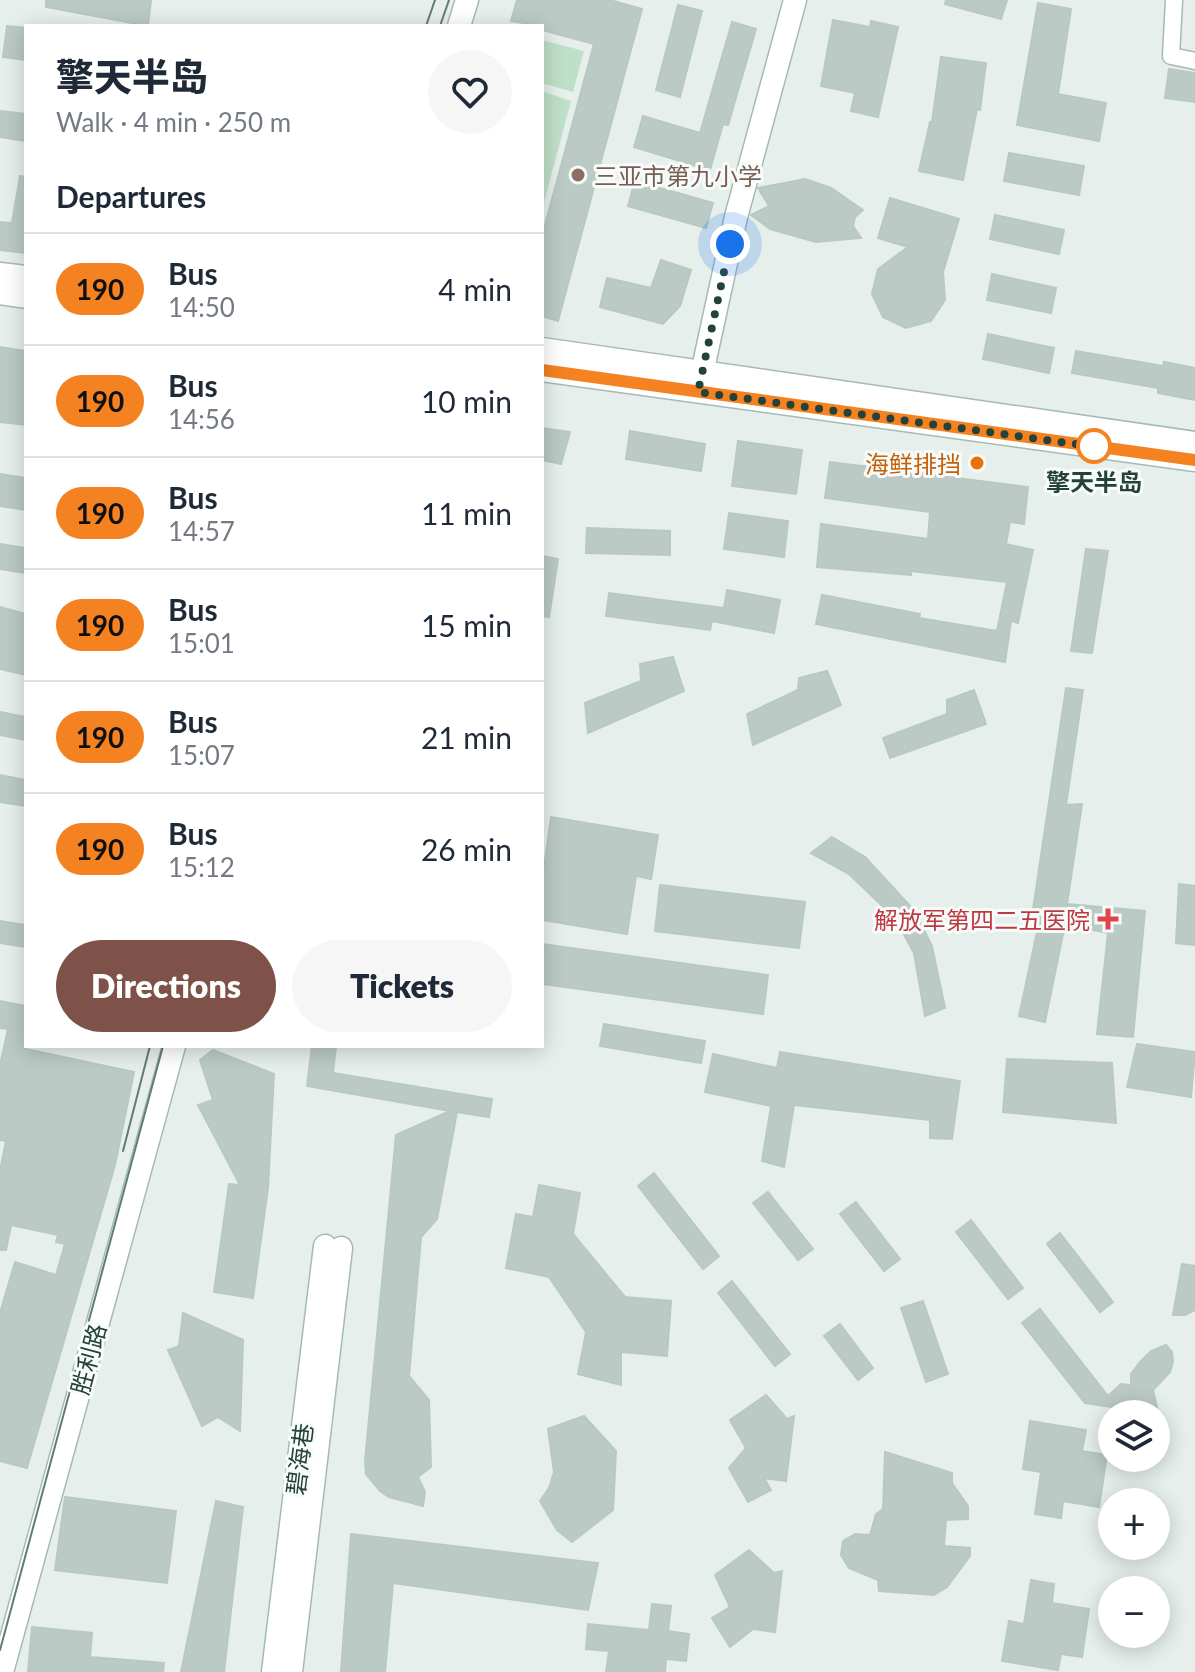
<!DOCTYPE html>
<html lang="en">
<head>
<meta charset="utf-8">
<style>
  body { margin:0; font-family:Lato,"Noto Sans SC",sans-serif; background:#f6f6f7; color:#1f2937; height:100vh; display:flex; flex-direction:column; font-size:30px; white-space:nowrap }
  * { box-sizing:border-box; margin:0 }
  p { font-size:26px; color:#747a83 }
  .icon { flex:none; width:44px; height:44px; fill:none; stroke:currentColor; stroke-width:2; stroke-linecap:round; stroke-linejoin:round }
  .map { position:relative; flex:1; overflow:hidden }
  .side { position:absolute; left:24px; top:24px; width:520px; height:1024px; display:flex; flex-direction:column; background:#fff; border-radius:0px; box-shadow:0 4px 20px #0003 }
  .side>* { flex:none }
  .badge { padding:0 16px; border-radius:26px; font-size:28px; line-height:52px }
  .controls { position:absolute; left:1098px; top:1400px; display:grid; gap:16px }
  .controls a { display:grid; place-items:center; width:72px; height:72px; border-radius:50%; background:#fff; box-shadow:0 4px 20px #0003; font-size:40px }
  .you { position:absolute; width:40px; height:40px; margin:-20px; border:6px solid #fff; border-radius:50%; background:#1a73e8; box-shadow:0 0 0 12px #1a73e833 }
  .map>.badge { position:absolute; translate:-50% -50%; box-shadow:0 0 0 4px #fff }
  h2 { padding:0 32px; font-size:30px; line-height:72px }
  .round { display:grid; place-items:center; flex:none; width:84px; height:84px; border-radius:42px; background:#f6f6f7 }
  .head { display:flex; align-items:center; justify-content:space-between; height:136px; padding:0 32px }
  h1 { font-size:38px; font-weight:800; line-height:60px }
  .primary-button { display:flex; gap:16px; margin-top:auto; padding:16px 32px }
  .primary-button a { flex:1; height:92px; border-radius:48px; background:#7f5249; color:#fff; font-size:32px; font-weight:800; line-height:92px; text-align:center }
  .primary-button a+a { background:#f6f6f7; color:#1f2937 }
  ul { padding:0; list-style:none }
  li { display:flex; align-items:center; gap:24px; height:112px; padding:0 32px; border-top:2px solid #e0e1e3 }
  li div { flex:1 }
  li b { display:block; font-size:30px }
  li em { font-style:normal }
  li .badge { min-width:88px; font-weight:700; text-align:center }
  .map>svg:first-child { display:block }
</style>
</head>
<body>
<div class="map">
<svg width="1195" height="1672" viewBox="0 0 1195 1672">
  <rect width="100%" height="100%" fill="#e6efeb"/>
  <g fill="#bfe0c8">
    <path d="M542 40 584 51 573 92 542 83Z"/>
    <path d="M542 91 571 101 542 210Z"/>
  </g>
  <g fill="#bbcac4" stroke="#b8c9c2" stroke-width="2">
    <path d="M46 0H151L148 26 46 7Z"/>
    <path d="M517 0H610L642 9 558 321 542 316V236L594 44 542 30V26L511 21Z"/>
    <path d="M946 0H1007L1001 19 945 4Z"/>
    <path d="M1038 3 1071 9 1058 94 1106 103 1099 141 1017 125Z"/>
    <path d="M678 5 702 11 680 97 656 90Z"/>
    <path d="M833 20 870 27 871 21 898 27 878 117 851 111 855 93 821 86Z"/>
    <path d="M732 22 756 29 728 125 723 124 710 170 634 147 643 116 700 133Z"/>
    <path d="M7 26 26 28V60L3 57Z"/>
    <path d="M941 57 986 63 980 110 977 109 963 180 919 171 930 122H932Z"/>
    <path d="M1169 69 1195 73V102L1165 98Z"/>
    <path d="M0 111 26 114V141L0 137Z"/>
    <path d="M1009 153 1084 166 1079 195 1004 181Z"/>
    <path d="M20 176 26 177V253L0 250V222L12 223Z"/>
    <path d="M805 179 831 188 863 210 855 217 853 226 861 238 816 242 770 229 751 215 769 206 758 188Z"/>
    <path d="M635 181 713 203 706 228 628 206Z"/>
    <path d="M890 198 959 219 943 272 945 300 931 321 906 328 883 317 872 294 878 269 908 247 878 238Z"/>
    <path d="M995 215 1064 230 1059 254 990 239Z"/>
    <path d="M661 260 691 270 680 306 663 324 600 307 607 278 651 288Z"/>
    <path d="M992 274 1056 288 1051 313 987 300Z"/>
    <path d="M988 334 1054 348 1049 373 983 359Z"/>
    <path d="M0 347 26 351V425L0 422Z"/>
    <path d="M1076 351 1163 366 1164 362 1195 368V400L1158 393V388L1072 373Z"/>
    <path d="M542 428 570 432 561 464 542 460Z"/>
    <path d="M630 431 705 444 701 471 626 459Z"/>
    <path d="M738 441 802 450 796 494 732 486Z"/>
    <path d="M830 462 1028 487 1024 524 1010 522 1006 544 1033 550 1018 623 1011 621 1005 662 816 624 822 595 920 614 919 618 997 631 1007 582 911 571V575L817 567 821 524 928 539 930 512 825 498Z"/>
    <path d="M0 474 26 478V510L0 506Z"/>
    <path d="M729 513 788 521 784 557 724 549Z"/>
    <path d="M587 528 670 531V555L586 553Z"/>
    <path d="M0 544 26 548V573L0 569Z"/>
    <path d="M1086 549 1108 551 1092 653 1071 651Z"/>
    <path d="M542 556 558 559 549 617 542 616Z"/>
    <path d="M727 590 780 600 774 633 712 621 710 630 606 616 609 593 724 608Z"/>
    <path d="M0 607 26 614V675L0 669Z"/>
    <path d="M673 657 684 691 588 733 585 703 641 681 640 664Z"/>
    <path d="M827 671 841 705 753 745 747 714 798 690 799 678Z"/>
    <path d="M1066 688 1083 690 1066 805 1082 804 1067 904 1145 911 1133 1037 1097 1034 1108 933 1065 924 1045 1022 1019 1016 1040 918 1032 916Z"/>
    <path d="M974 690 986 724 890 758 883 738 947 714V700Z"/>
    <path d="M0 712 26 717V740L0 735Z"/>
    <path d="M0 775 26 780V806L0 802Z"/>
    <path d="M551 817 658 835 651 879 636 876 627 934 542 920V882Z"/>
    <path d="M832 837 865 857 914 910 932 946 945 1008 925 1016 914 953 895 918 849 874 811 853Z"/>
    <path d="M1179 884 1195 886V945L1176 943Z"/>
    <path d="M660 885 805 902 799 948 655 931Z"/>
    <path d="M0 921 26 925V947L0 943Z"/>
    <path d="M542 944 768 975 763 1014 542 984Z"/>
    <path d="M0 1001 26 1006V1049L134 1072 115 1165 27 1468 0 1461V1313L15 1262 56 1275 65 1244 56 1242 58 1235 11 1225 6 1250H0V1171L6 1141 0 1140V1065L8 1029 0 1028Z"/>
    <path d="M604 1024 705 1041 701 1063 600 1046Z"/>
    <path d="M1137 1044 1195 1052 1191 1097 1127 1087Z"/>
    <path d="M312 1046H336L333 1073 492 1099 489 1117 457 1112 437 1219 421 1237 409 1376 429 1400 431 1467 418 1477 425 1492 423 1506 389 1497 380 1491 366 1474 365 1461 396 1135 450 1111 307 1086Z"/>
    <path d="M213 1050 274 1074 268 1188 253 1298 214 1292 229 1184 240 1185 198 1105 213 1100 200 1060Z"/>
    <path d="M780 1052 960 1081 952 1139 930 1138V1120L794 1105 784 1167 762 1161 771 1106 705 1092 713 1054 777 1068Z"/>
    <path d="M1007 1059 1112 1063 1116 1123 1003 1112Z"/>
    <path d="M654 1173 719 1256 703 1269 638 1186Z"/>
    <path d="M539 1185 580 1193 573 1234 625 1297 671 1301 667 1356 621 1352V1385L578 1374 586 1332 549 1277 506 1268 516 1214 533 1217Z"/>
    <path d="M768 1192 813 1249 798 1260 753 1203Z"/>
    <path d="M856 1202 900 1259 884 1271 840 1214Z"/>
    <path d="M971 1220 1023 1288 1008 1299 956 1232Z"/>
    <path d="M1060 1233 1113 1302 1100 1312 1047 1244Z"/>
    <path d="M1182 1264 1195 1266V1310L1185 1315H1173Z"/>
    <path d="M732 1281 790 1354 775 1366 718 1293Z"/>
    <path d="M923 1301 948 1374 926 1382 901 1308Z"/>
    <path d="M1040 1309 1108 1396 1121 1384 1131 1385V1374L1140 1362 1151 1351 1166 1345 1172 1352 1173 1362 1170 1372 1153 1390 1157 1407 1146 1412 1085 1403 1022 1323Z"/>
    <path d="M183 1313 243 1340 240 1431 218 1417 202 1426 168 1350 179 1346Z"/>
    <path d="M840 1324 873 1368 858 1380 824 1336Z"/>
    <path d="M766 1395 787 1419 794 1416 786 1481 764 1478 771 1490 748 1502 729 1468 746 1448 730 1420Z"/>
    <path d="M584 1416 616 1451 613 1510 572 1542 557 1530 540 1501 549 1488 554 1472 548 1429Z"/>
    <path d="M1030 1421 1086 1430 1082 1451 1107 1455 1099 1507 1063 1501 1061 1518 1035 1514 1041 1472 1023 1469Z"/>
    <path d="M885 1452 952 1473V1483L968 1506V1519L946 1520 944 1546 970 1548V1556L947 1587 934 1595 879 1591 878 1580 849 1568 841 1555 843 1541 855 1534 870 1535 876 1514 883 1509Z"/>
    <path d="M65 1497 176 1511 167 1583 55 1570Z"/>
    <path d="M216 1501 243 1507 224 1672H181Z"/>
    <path d="M351 1534 598 1563 588 1610 393 1583 385 1672H341Z"/>
    <path d="M749 1550 774 1573 782 1571 775 1632 753 1629 730 1647 712 1618 730 1607 715 1575Z"/>
    <path d="M1031 1580 1054 1584 1052 1603 1089 1609 1082 1657 1061 1654 1058 1670 1002 1661 1009 1621 1024 1624Z"/>
    <path d="M652 1604 671 1606 668 1631 689 1634 686 1661 666 1659 665 1672H606L609 1651 586 1649 588 1624 649 1630Z"/>
    <path d="M32 1627 92 1633 90 1657 164 1663 163 1672H28Z"/>
  </g>
  <g fill="none" stroke-linecap="round" stroke-linejoin="round">
    <defs>
      <path id="street" d="M1174 0 1171 56 1195 61"/>
      <g id="secondary">
        <path d="M459 26 467 0"/>
        <path d="M0 274 26 277"/>
        <path d="M0 293 26 297"/>
        <path d="M542 349 1195 443"/>
        <path d="M542 370 1195 460"/>
        <path d="M699 387 736 217 795 0"/>
        <path d="M2 1672 174 1046"/>
        <path d="M273 1672 325 1246"/>
        <path d="M291 1672 341 1248"/>
      </g>
    </defs>
    <use href="#street" stroke="#a8b8b2" stroke-width="19"/>
    <use href="#secondary" stroke="#a4bbb3" stroke-width="25"/>
    <use href="#street" stroke="#fff" stroke-width="16"/>
    <use href="#secondary" stroke="#fff" stroke-width="22"/>
    <g stroke="#5f7d75" stroke-width="2">
      <path d="M426 26 435 0"/>
      <path d="M440 26 449 0"/>
      <path d="M123 1151 150 1046"/>
      <path d="M0 1650 163 1046"/>
    </g>
  </g>
  <g fill="none" stroke-linecap="round" stroke-linejoin="round">
    <defs>
      <path id="line" d="M542 370 1195 460"/>
    </defs>
    <use href="#line" stroke="#fff" stroke-width="18"/>
    <use href="#line" stroke="#f58220" stroke-width="12"/>
    <path stroke="#24423a" stroke-width="8" stroke-dasharray="0 14.4" d="M730 244 698 392 1104 448 1094 446"/>
  </g>
  <circle fill="#8d6e63" stroke="#f7fbf9" stroke-width="3" cx="578" cy="175" r="8"/>
  <circle fill="#fff" stroke="#f58220" stroke-width="4" cx="1094" cy="446" r="16"/>
  <circle fill="#e8710a" stroke="#f7fbf9" stroke-width="3" cx="977" cy="463" r="8"/>
  <path fill="#e0444e" stroke="#f7fbf9" stroke-width="3" d="M1104 907h8v8h8v8h-8v8h-8v-8h-8v-8h8z"/>
  <g text-anchor="middle" dominant-baseline="central" stroke-width="6" stroke-linejoin="round" paint-order="stroke">
    <g font-size="24" fill="#785e54" stroke="#f7fbf9" text-anchor="start">
      <text x="594" y="175">三亚市第九小学</text>
    </g>
    <g font-size="24" fill="#c56008" stroke="#f7fbf9" text-anchor="end">
      <text x="961" y="463">海鲜排挡</text>
    </g>
    <g font-size="24" font-weight="bold" fill="#24423a" stroke="#f7fbf9">
      <text x="1094" y="481">擎天半岛</text>
    </g>
    <g font-size="24" fill="#be3a42" stroke="#f7fbf9" text-anchor="end">
      <text x="1090" y="919">解放军第四二五医院</text>
    </g>
    <g font-size="24" fill="#24423a" stroke="#f7fbf9">
      <text transform="translate(88 1359) rotate(-75)">胜利路</text>
      <text transform="translate(299 1459) rotate(-83)">碧海巷</text>
    </g>
  </g>
</svg>
<div class="controls">
<a><svg class="icon" aria-label="layers" viewBox="0 0 24 24"><path d="M12 4l9 5-9 5-9-5zM3 14l9 5 9-5"/></svg></a>
<a>+</a>
<a>−</a>
</div>
<div class="you" style="left:730px;top:244px"></div>
<section class="side">
<div class="head"><div><h1>擎天半岛</h1><p>Walk · 4 min · 250 m</p></div><a class="round"><svg class="icon" aria-label="heart" viewBox="0 0 24 24"><path d="M12 20l-8-8c-3-5 5-10 8-4 3-6 11-1 8 4z"/></svg></a></div>
<h2>Departures</h2>
<ul>
<li><span class="badge" style="background:#f58220;color:#111">190</span><div><b>Bus</b><p>14:50</p></div><em>4 min</em></li>
<li><span class="badge" style="background:#f58220;color:#111">190</span><div><b>Bus</b><p>14:56</p></div><em>10 min</em></li>
<li><span class="badge" style="background:#f58220;color:#111">190</span><div><b>Bus</b><p>14:57</p></div><em>11 min</em></li>
<li><span class="badge" style="background:#f58220;color:#111">190</span><div><b>Bus</b><p>15:01</p></div><em>15 min</em></li>
<li><span class="badge" style="background:#f58220;color:#111">190</span><div><b>Bus</b><p>15:07</p></div><em>21 min</em></li>
<li><span class="badge" style="background:#f58220;color:#111">190</span><div><b>Bus</b><p>15:12</p></div><em>26 min</em></li>
</ul>
<div class="primary-button"><a>Directions</a><a>Tickets</a></div>
</section>
</div>
</body>
</html>
